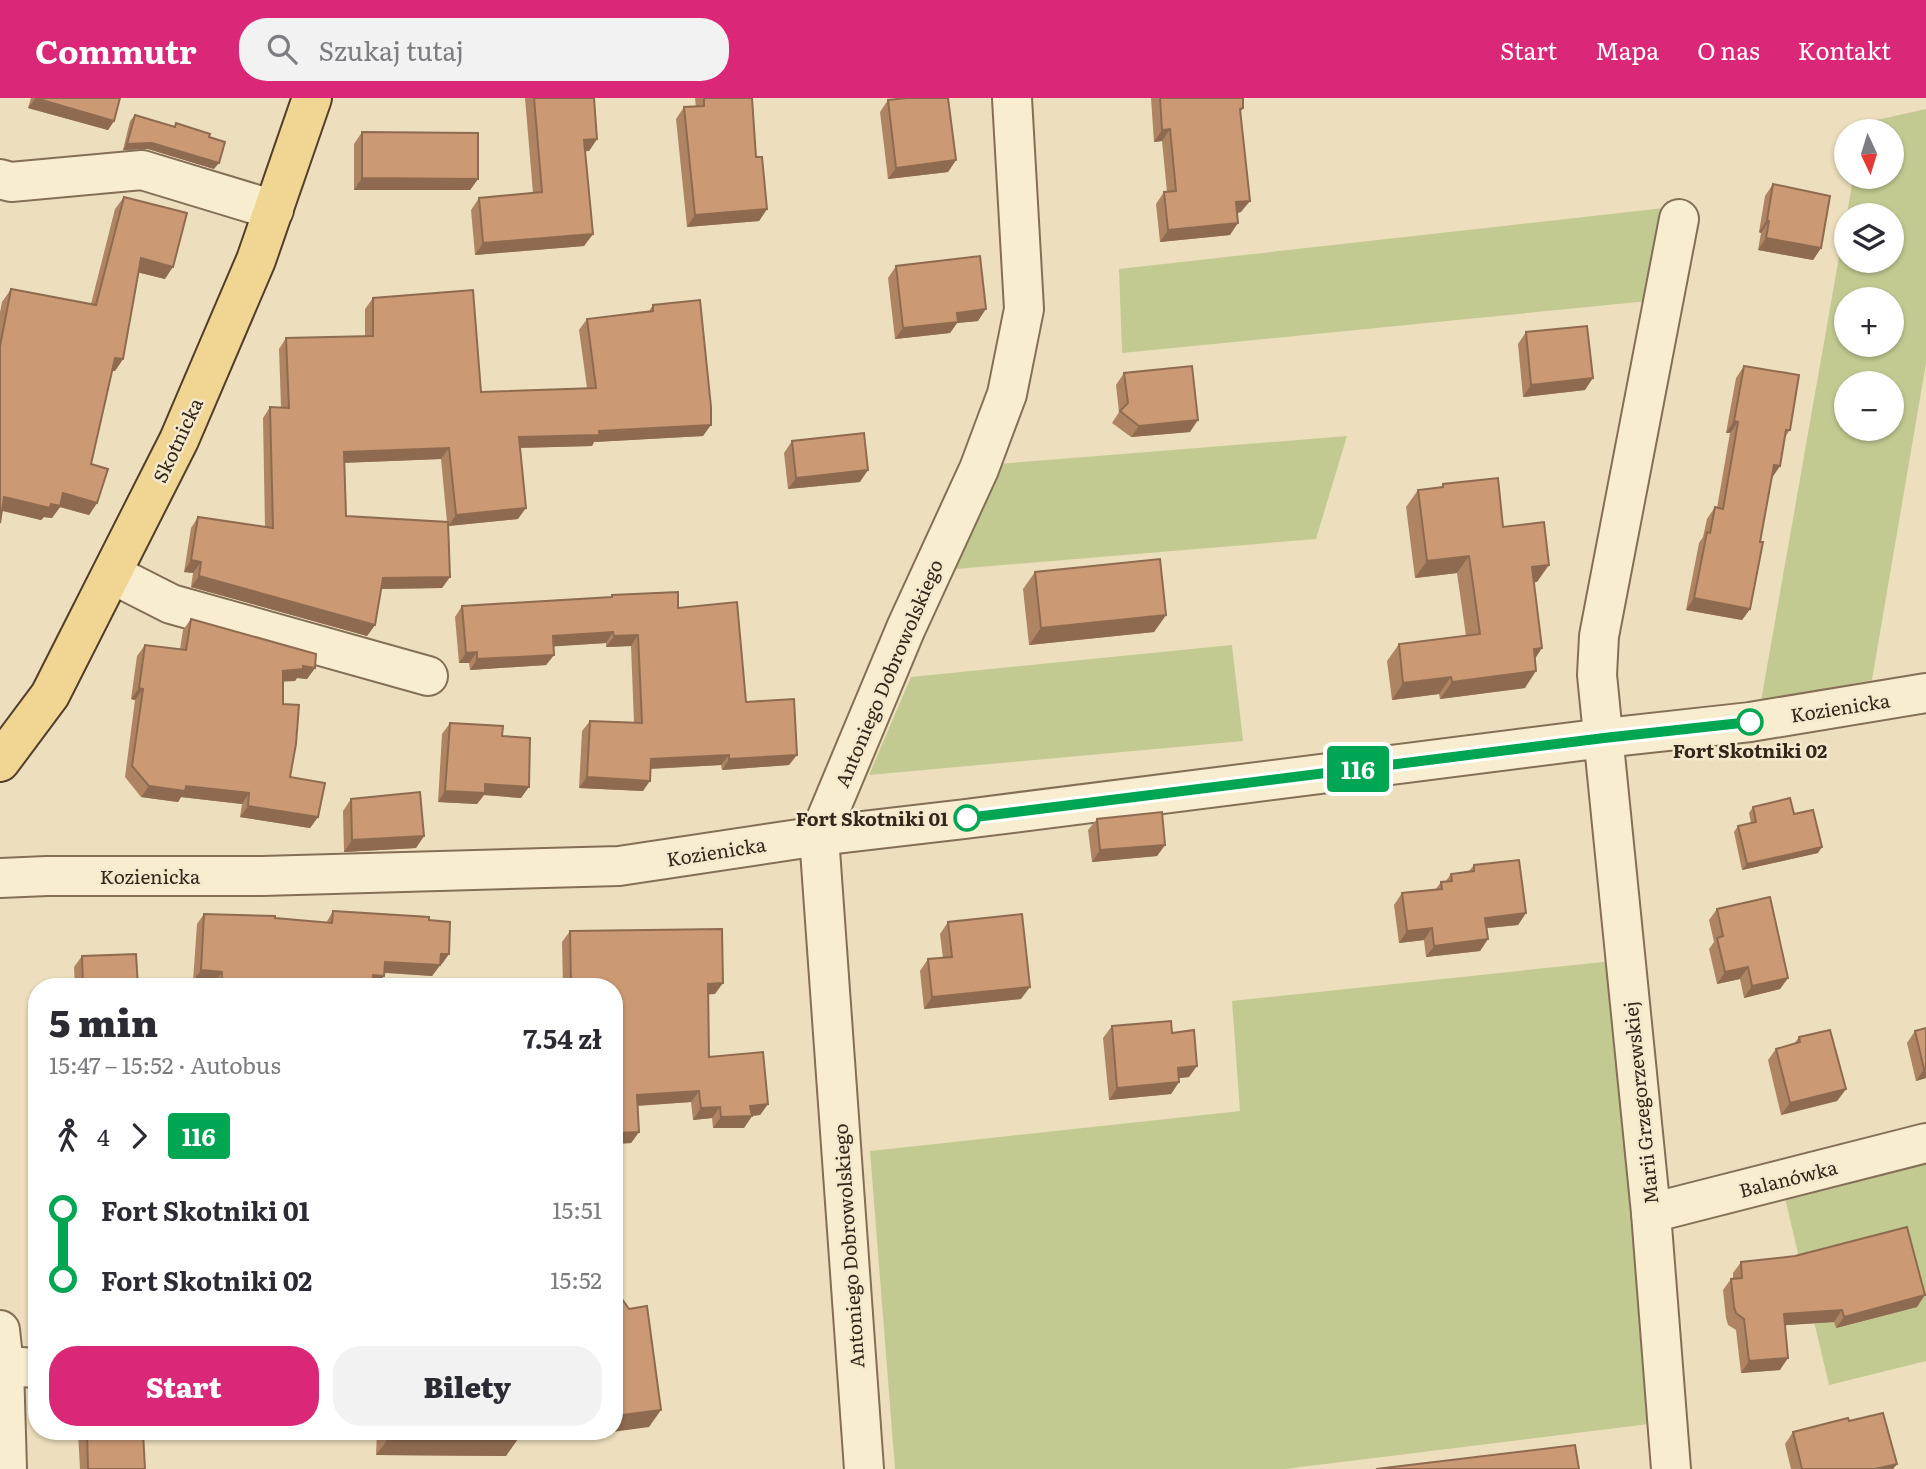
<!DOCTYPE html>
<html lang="pl">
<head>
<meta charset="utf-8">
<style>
  body { margin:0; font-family:Literata,serif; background:#f2f2f3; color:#2b2b33; height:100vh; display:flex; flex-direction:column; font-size:26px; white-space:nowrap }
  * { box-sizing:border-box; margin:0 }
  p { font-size:23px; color:#7c7c81 }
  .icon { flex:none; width:38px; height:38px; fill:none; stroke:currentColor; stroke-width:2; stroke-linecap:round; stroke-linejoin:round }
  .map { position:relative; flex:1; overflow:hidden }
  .side { position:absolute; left:28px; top:880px; width:595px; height:462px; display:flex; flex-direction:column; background:#fff; border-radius:28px; box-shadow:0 2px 5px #0004 }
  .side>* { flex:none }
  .badge { padding:0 14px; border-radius:5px; font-size:24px; line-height:46px }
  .needle { width:46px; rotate:176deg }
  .controls { position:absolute; left:1834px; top:21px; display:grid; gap:14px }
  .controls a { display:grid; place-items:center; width:70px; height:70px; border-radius:50%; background:#fff; box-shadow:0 2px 5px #0004; font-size:35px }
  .map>.badge { position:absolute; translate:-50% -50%; box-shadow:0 0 0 4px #fff }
  .legs { display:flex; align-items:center; gap:10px; height:77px; padding:0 21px; font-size:23px }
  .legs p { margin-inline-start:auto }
  .overview { display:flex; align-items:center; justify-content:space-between; height:119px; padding:0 21px }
  h1 { font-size:38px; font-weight:800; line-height:52px }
  .button { display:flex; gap:14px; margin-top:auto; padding:14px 21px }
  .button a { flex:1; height:80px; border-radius:28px; background:#db2777; color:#fff; font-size:28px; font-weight:800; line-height:80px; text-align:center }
  .button a+a { background:#f2f2f3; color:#2b2b33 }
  ul { padding:0 21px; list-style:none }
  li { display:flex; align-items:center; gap:24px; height:70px; font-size:26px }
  li i { display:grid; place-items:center; width:10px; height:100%; margin:0 9px; background:currentColor }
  li i::after { content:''; width:18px; height:18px; margin:-9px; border:5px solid; border-radius:50%; background:#fff }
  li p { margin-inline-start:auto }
  li:first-child i { background:linear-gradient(#0000 50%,currentColor 0) }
  li:last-child i { background:linear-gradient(currentColor 50%,#0000 0) }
  header { display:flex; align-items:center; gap:42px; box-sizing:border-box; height:98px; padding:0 35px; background:#db2777; color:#fff }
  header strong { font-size:33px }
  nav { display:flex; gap:38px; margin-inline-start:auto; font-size:24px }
  .search { width:490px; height:63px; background:#f2f2f3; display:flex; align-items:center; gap:18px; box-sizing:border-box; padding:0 24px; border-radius:28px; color:#7c7c81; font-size:26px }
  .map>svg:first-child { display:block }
</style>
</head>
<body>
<header>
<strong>Commutr</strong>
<div class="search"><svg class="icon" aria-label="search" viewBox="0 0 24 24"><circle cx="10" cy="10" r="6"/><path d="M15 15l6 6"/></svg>Szukaj tutaj</div>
<nav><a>Start</a><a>Mapa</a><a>O nas</a><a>Kontakt</a></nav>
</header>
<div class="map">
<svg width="1926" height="1371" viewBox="0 0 1926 1371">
  <rect width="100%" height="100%" fill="#eddfbd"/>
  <g fill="#c3ca91" fill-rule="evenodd">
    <path d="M1926 11V265L1872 582 1761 603 1846 119V163H1892V117H1847L1853 79H1892V33H1861L1863 25ZM1846 201H1892V247H1846ZM1892 285V331H1846V285Z"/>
    <path d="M1664 110 1649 203 1122 255 1119 171Z"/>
    <path d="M1347 338 1316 441 956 471 998 366Z"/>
    <path d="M1232 547 1243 643 869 677 911 579Z"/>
    <path d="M1613 863 1639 1224 1649 1326 1285 1371H895L870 1053 1240 1013 1232 903Z"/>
    <path d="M1926 1063V1263L1829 1287 1785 1100Z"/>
  </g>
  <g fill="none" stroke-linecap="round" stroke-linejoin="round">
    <defs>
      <g id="minor">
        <path d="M0 81 11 84 142 72 274 112"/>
        <path d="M112 476 171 506 428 578"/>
        <path d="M0 780 47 778H262L619 768 819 738 965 721 1604 640 1750 624 1926 595"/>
        <path d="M1651 1115 1926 1045"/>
        <path d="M0 1232 4 1268 7 1371"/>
        <path d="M4 1268 37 1270"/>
        <path d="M864 1371 819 738 906 530 979 371 1007 296 1024 211 1012 0"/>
        <path d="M1671 1371 1651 1115 1597 577 1599 538 1679 121"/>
      </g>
      <path id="major" d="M0 664 50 597 179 342 256 162 312 0"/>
    </defs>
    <use href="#minor" stroke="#846f56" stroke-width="42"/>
    <use href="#major" stroke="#513e2b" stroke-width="42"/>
    <use href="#minor" stroke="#f8edcf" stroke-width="38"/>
    <use href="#major" stroke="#f1d593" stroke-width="38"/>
  </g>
  <g fill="#af8463" fill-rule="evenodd">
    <path d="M31 0H120L114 23 108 32 28 10Z"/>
    <path d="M525 0H594L597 41 589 53H585L593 136 584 148 475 157 471 112 479 100 533 95Z"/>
    <path d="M695 0H752L756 59 767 111 759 123 687 129 676 21 684 9H696Z"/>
    <path d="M1151 0H1243V10L1240 15 1241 114 1237 115 1230 137 1160 144 1156 106 1164 94H1167L1162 43 1154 44Z"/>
    <path d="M888 2 956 62 948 74 888 81 880 14Z"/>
    <path d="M135 17 174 29 176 25 209 39 214 71 148 51 123 52 130 23Z"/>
    <path d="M362 34 478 81 470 92H354V46Z"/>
    <path d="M1773 86 1821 150 1813 162 1758 152 1761 135 1759 134 1765 98Z"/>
    <path d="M124 99 165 181 138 174 123 261 115 273H112L91 366 97 405 89 417 60 409 52 420 44 419 41 422 2 413 0 425V214L2 204 11 191 91 206 115 111Z"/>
    <path d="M896 168 978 223 957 225 950 235 895 241 888 180Z"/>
    <path d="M373 200 481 294 587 290 579 232 587 221 649 213 653 207 703 338 594 344 592 348 520 350 518 421 448 428 450 479 442 490 381 491 375 527 367 538 191 489 193 475 184 474 191 430 198 419 265 429 263 320 270 309H281L279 251 286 240 365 239V211ZM441 361 447 424 346 418 344 365Z"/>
    <path d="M1526 234 1585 292 1523 299 1518 246Z"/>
    <path d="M1744 268 1790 332 1785 339 1780 368 1771 379 1760 444 1750 511 1742 522 1686 512 1699 445 1703 439 1707 421 1715 409 1717 410 1730 335H1726L1736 280Z"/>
    <path d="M1124 275 1190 334 1131 339 1112 325 1119 314 1116 287Z"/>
    <path d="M792 343 860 384 788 391 784 355Z"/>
    <path d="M1443 386 1503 429 1537 484H1534L1535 561 1525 590 1440 601 1439 596 1392 602 1387 563 1399 546 1466 538 1457 475 1415 480 1406 409 1418 392 1441 389Z"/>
    <path d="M1035 474 1166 517 1154 534 1029 547 1023 491Z"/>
    <path d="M612 497 678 510 789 667 722 672 721 667 651 671 643 693 579 690 582 633 590 623 634 625 631 548 606 549V545L553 548 554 557 546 567 470 572 469 565H459L455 519 462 508 610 499Z"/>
    <path d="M191 521 315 570 307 581 297 580 295 583H283V606L290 679 318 719 310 730 240 719 242 706 181 699 178 704 141 699 125 679 135 602 131 601 137 558 145 547 180 551 183 532Z"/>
    <path d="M450 625 502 638 521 700 484 697 477 706 438 704 442 636Z"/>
    <path d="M351 701 424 738 416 750 344 754 343 713Z"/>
    <path d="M1753 709 1794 716 1818 755 1742 772 1734 734 1738 728 1751 725 1749 715Z"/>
    <path d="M1097 721 1165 747 1157 758 1092 764 1088 732Z"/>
    <path d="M1474 767 1526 815 1518 827 1487 830 1488 841 1480 853 1426 859 1424 842 1399 845 1394 807 1402 795 1436 791 1441 784H1445L1451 776 1469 773Z"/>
    <path d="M1717 811 1788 880 1780 891 1744 900 1740 881 1717 886 1709 851 1714 844 1709 822Z"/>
    <path d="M333 813 429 822 449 856 432 878 384 875V878L377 888H373V889H214V885L193 883 197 826 204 816 275 820 326 825Z"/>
    <path d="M948 824 1021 901 924 911 920 873 928 861 943 860 940 836Z"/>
    <path d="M570 833 715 896H709V959L768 1006 760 1017 752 1018 744 1030H713L712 1020 693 1022 691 1004 638 1008 639 1034 631 1045 614 1046V889H563L562 844Z"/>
    <path d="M82 858 138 889H75L74 869Z"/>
    <path d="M1112 928 1172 935 1189 979 1179 980V984L1171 996 1109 1002 1103 940Z"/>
    <path d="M1926 930V980L1916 983 1907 945 1915 933Z"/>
    <path d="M1799 939 1846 991 1837 1003 1781 1017 1768 962 1776 951 1794 946Z"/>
    <path d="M1741 1164 1917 1209 1836 1230 1834 1224 1785 1227 1780 1272 1741 1275 1736 1232 1728 1227 1726 1220 1723 1192 1731 1181H1733V1175Z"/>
    <path d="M1849 1323 1897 1366 1893 1371H1791L1785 1346 1793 1334Z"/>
    <path d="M78 1334H143L145 1371H80Z"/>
    <path d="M377 1334H518L506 1358 376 1357Z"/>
  </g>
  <g fill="#8e6b50">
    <path d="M35 1 114 23 108 32 28 10Z"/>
    <path d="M1170 31 1162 43 1154 44 1162 32Z"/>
    <path d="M597 41 589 53 576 54 584 42Z"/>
    <path d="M152 45 219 65 214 71 148 51 123 52 127 46Z"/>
    <path d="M956 62 948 74 888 81 896 70Z"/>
    <path d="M362 80 478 81 470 92H354Z"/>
    <path d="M1250 103 1241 114 1228 116 1236 104Z"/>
    <path d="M767 111 759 123 687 129 695 117Z"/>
    <path d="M1767 122 1769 123 1761 135 1759 134Z"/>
    <path d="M1238 125 1230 137 1160 144 1168 132Z"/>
    <path d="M593 136 584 148 475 157 483 145Z"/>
    <path d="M1766 140 1821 150 1813 162 1758 152Z"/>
    <path d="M141 160 173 169 165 181 132 173Z"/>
    <path d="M986 211 978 223 957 225 950 235 895 241 903 230 957 215Z"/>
    <path d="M115 260 123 261 115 273 107 272Z"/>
    <path d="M1593 280 1585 292 1523 299 1531 287Z"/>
    <path d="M1198 322 1190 334 1131 339 1139 328Z"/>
    <path d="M1734 323 1738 324 1730 335H1726Z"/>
    <path d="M711 327 703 338 594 344 592 348 511 350 519 339Z"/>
    <path d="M449 350 441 361 336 365 344 354Z"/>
    <path d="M1774 367 1780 368 1772 380 1766 378Z"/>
    <path d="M868 372 860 384 788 391 796 380Z"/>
    <path d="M63 395 97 405 89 417 60 409 52 420 44 419 41 422 0 412 4 399Z"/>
    <path d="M526 410 518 421 448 428 456 417Z"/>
    <path d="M1469 458 1457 475 1415 480 1427 463Z"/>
    <path d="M191 462 201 464 193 475 184 474Z"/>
    <path d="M1549 467 1537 484 1520 486 1532 469Z"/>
    <path d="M199 478 375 527 367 538 191 489Z"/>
    <path d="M450 479 442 490 375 491 383 480Z"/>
    <path d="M1694 500 1750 511 1742 522 1686 512Z"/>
    <path d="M1166 517 1154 534 1029 547 1041 530Z"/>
    <path d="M613 534 606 545 546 549 553 538Z"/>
    <path d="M638 537 631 548 606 549 614 538Z"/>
    <path d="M1542 550 1531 567 1534 551Z"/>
    <path d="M477 554 469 565H459L466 555Z"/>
    <path d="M554 557 546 567 470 572 477 561Z"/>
    <path d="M303 568 315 570 307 581 297 580 295 583 276 584 283 573Z"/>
    <path d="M1536 573 1525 590 1440 601 1452 584Z"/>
    <path d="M1451 579 1439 596 1392 602 1403 585Z"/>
    <path d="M139 590 143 591 135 602 131 601Z"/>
    <path d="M729 657 721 667 644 671 651 661Z"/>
    <path d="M797 657 789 667 722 672 729 661Z"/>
    <path d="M587 679 650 683 643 693 579 690Z"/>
    <path d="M485 686 529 689 521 700 484 697 477 706 438 704 445 693Z"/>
    <path d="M149 688H186L249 695 242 706 181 699 178 704 141 699Z"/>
    <path d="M248 708 318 719 310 730 240 719Z"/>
    <path d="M424 738 416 750 344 754 352 742Z"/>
    <path d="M1165 747 1157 758 1092 764 1100 752Z"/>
    <path d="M1822 749 1818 755 1742 772 1747 766Z"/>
    <path d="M1526 815 1518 827 1477 831 1485 820Z"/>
    <path d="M1432 830 1424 842 1399 845 1407 833Z"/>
    <path d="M1488 841 1480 853 1426 859 1434 848Z"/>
    <path d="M441 856H449L442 866 436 867H440L432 878 378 874 385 864Z"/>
    <path d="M1748 869 1740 881 1717 886 1725 874Z"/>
    <path d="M201 872 222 874 214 885 193 883Z"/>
    <path d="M373 877 384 878 377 888 366 887Z"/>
    <path d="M1788 880 1780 891 1744 900 1752 888Z"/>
    <path d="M723 885 715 896 700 897 708 886Z"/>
    <path d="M1030 889 1021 901 924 911 932 899Z"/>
    <path d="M1197 968 1189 979 1170 981 1178 970Z"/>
    <path d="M1924 971H1926V980L1916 983Z"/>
    <path d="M1179 984 1171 996 1109 1002 1117 990Z"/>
    <path d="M1846 991 1837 1003 1781 1017 1790 1005Z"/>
    <path d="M699 993 691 1004 630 1008 637 997Z"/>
    <path d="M768 1006 760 1017 749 1018H752L744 1030H713L721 1019 750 1008Z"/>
    <path d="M720 1009 712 1020 693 1022 701 1010Z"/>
    <path d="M639 1034 631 1045 614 1046V1035Z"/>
    <path d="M1925 1197 1917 1209 1836 1230 1844 1219Z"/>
    <path d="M1842 1212 1834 1224 1776 1228 1784 1216Z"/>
    <path d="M1788 1260 1780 1272 1741 1275 1749 1263Z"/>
    <path d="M661 1312 649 1329 583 1338 586 1334H614V1318Z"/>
    <path d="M388 1341H518L506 1358 376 1357Z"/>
    <path d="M1897 1366 1893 1371H1875Z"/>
  </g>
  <g fill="#cb9973" stroke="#8e6b50" stroke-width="2">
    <path d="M35 0H120L114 23Z"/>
    <path d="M534 0H594L597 41 584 42 593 136 483 145 479 100 542 94Z"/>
    <path d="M704 0H752L756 59H762L767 111 695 117 684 9 704 8Z"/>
    <path d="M907 0H948L956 62 896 70 888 2Z"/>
    <path d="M1160 0H1243V10L1240 11 1250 103 1236 104 1238 125 1168 132 1164 94 1176 93 1170 31 1162 32Z"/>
    <path d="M135 17 175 29 176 25 210 36 209 39 225 44 219 65 152 45 127 46Z"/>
    <path d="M362 34 478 35V81L362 80Z"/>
    <path d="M1773 86 1830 98 1821 150 1766 140 1769 123 1767 122Z"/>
    <path d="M124 99 187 115 173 169 141 160 123 261 115 260 91 366 108 371 97 405 63 395 60 408 51 406 50 410 4 399 0 425V248L11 191 96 207Z"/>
    <path d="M980 158 986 211 957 215 958 224 903 230 896 168Z"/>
    <path d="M473 192 481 294 596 290 587 221 653 213V207L700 202 711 309V327L599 333V337L519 339 526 410 456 417 449 350 344 354 346 418 448 424 450 479 383 480 375 527 199 478 201 464 191 462 198 419 273 430 270 309 289 310 286 240 373 238V200Z"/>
    <path d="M1587 228 1593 280 1531 287 1526 234Z"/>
    <path d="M1192 268 1198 322 1139 328 1120 313 1128 305 1124 275Z"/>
    <path d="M1744 268 1799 277 1790 332H1786L1780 368 1774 367 1760 444H1763L1750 511 1694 500 1707 434 1710 435 1715 409 1723 411 1738 324 1734 323Z"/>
    <path d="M864 335 868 372 796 380 792 343Z"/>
    <path d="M1498 380 1503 429 1544 424 1549 467 1532 469 1542 550 1534 551 1536 573 1452 584 1451 579 1403 585 1399 546 1480 536 1469 458 1427 463 1418 392 1443 389V386Z"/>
    <path d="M1160 461 1166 517 1041 530 1035 474Z"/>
    <path d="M678 494V510L737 504 746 604 794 601 797 657 729 661V657L651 661 650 683 587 679 590 623 642 625 638 537 614 538 613 534 553 538 554 557 477 561V554L466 555 462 508 612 499V497Z"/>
    <path d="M191 521 316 556 315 570 303 568V571L283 573V606L299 607 296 646 290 679 325 685 318 719 248 708 249 695 186 688 185 693 149 688 132 668 143 591 139 590 145 547 186 552Z"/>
    <path d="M450 625 503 628 502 638 530 640 529 689 485 686V695L445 693Z"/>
    <path d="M420 694 424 738 352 742 351 701Z"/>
    <path d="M1790 700 1794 716 1813 712 1822 749 1747 766 1738 728 1756 724 1753 709Z"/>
    <path d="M1162 714 1165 747 1100 752 1097 721Z"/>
    <path d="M1519 762 1526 815 1485 820 1488 841 1434 848 1432 830 1407 833 1402 795 1442 791 1441 784 1452 783 1451 776 1474 773V767Z"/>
    <path d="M1770 799 1788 880 1752 888 1748 869 1725 874 1717 840 1723 838 1717 811Z"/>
    <path d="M333 813 429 819V822L450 824 449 856H441L440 867 385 864 384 878 373 877V889H221L222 874 201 872 204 816 275 818V820L332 825Z"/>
    <path d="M1022 816 1030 889 932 899 928 861 952 859 948 824Z"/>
    <path d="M722 831 723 885 708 886 709 959 763 954 768 1006 750 1008 752 1018 721 1019 720 1009 701 1010 699 993 637 997 639 1034 614 1035V889H571L570 833Z"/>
    <path d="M136 856 138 889H83L82 858Z"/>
    <path d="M1171 923 1172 935 1194 932 1197 968 1178 970 1179 984 1117 990 1112 928Z"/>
    <path d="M1926 930V971H1924L1915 933Z"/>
    <path d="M1830 932 1846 991 1790 1005 1776 951 1800 944 1799 939Z"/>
    <path d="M1907 1129 1925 1197 1844 1219 1842 1212 1784 1216 1788 1260 1749 1263 1744 1221 1736 1215 1734 1209 1731 1181 1742 1180 1741 1164 1795 1158Z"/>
    <path d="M615 1191 629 1211 647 1208 661 1312 614 1318Z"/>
    <path d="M1883 1315 1897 1366 1875 1371H1802L1793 1334 1848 1320 1849 1323Z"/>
    <path d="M87 1334H143L145 1371H88Z"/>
    <rect x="388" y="1334" width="130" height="7"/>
    <path d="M1575 1347 1579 1371H1376Z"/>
  </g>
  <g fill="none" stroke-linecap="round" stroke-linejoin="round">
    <defs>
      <path id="line-1" d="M967 720 1604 640 1750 624"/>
    </defs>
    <use href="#line-1" stroke="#fff" stroke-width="16"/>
    <use href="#line-1" stroke="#00a651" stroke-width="10"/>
  </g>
  <g fill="#fff" stroke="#00a651" stroke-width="3.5">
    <circle cx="1750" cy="624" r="12"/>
    <circle cx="967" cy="720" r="12"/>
  </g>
  <g text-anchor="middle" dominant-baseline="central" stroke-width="5" stroke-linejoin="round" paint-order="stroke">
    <g font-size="19" fill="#33271b" stroke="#f4e9cc">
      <text transform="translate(177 342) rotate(-65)">Skotnicka</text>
      <text transform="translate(888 575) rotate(-67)">Antoniego Dobrowolskiego</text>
      <text transform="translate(1840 609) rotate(-9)">Kozienicka</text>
      <text transform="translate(716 753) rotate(-9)">Kozienicka</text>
      <text x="150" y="778">Kozienicka</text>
      <text transform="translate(1640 1005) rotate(-96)">Marii Grzegorzewskiej</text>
      <text transform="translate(1788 1080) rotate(-14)">Balanówka</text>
      <text transform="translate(848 1148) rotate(-94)">Antoniego Dobrowolskiego</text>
    </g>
    <g font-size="19" font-weight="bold" fill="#33271b" stroke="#f4e9cc">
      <text x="1750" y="652">Fort Skotniki 02</text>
      <text x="948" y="720" text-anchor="end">Fort Skotniki 01</text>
    </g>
  </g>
</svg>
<div class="controls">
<a><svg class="needle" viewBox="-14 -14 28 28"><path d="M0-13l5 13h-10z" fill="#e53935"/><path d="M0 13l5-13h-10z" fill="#7c7c81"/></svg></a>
<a><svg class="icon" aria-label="layers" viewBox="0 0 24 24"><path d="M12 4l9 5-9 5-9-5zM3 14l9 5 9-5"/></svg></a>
<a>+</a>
<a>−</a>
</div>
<b class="badge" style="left:1358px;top:671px;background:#00a651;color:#fff">116</b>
<section class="side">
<div class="overview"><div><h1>5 min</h1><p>15:47 – 15:52 · Autobus</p></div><b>7.54 zł</b></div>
<div class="legs"><svg class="icon" aria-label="walk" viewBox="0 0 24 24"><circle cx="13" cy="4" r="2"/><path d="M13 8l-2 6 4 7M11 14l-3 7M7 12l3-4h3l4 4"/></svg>4<svg class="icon" aria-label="forward" viewBox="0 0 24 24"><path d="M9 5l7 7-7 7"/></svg><b class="badge" style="background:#00a651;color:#fff">116</b></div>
<ul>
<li><i style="color:#00a651"></i><b>Fort Skotniki 01</b><p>15:51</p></li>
<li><i style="color:#00a651"></i><b>Fort Skotniki 02</b><p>15:52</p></li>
</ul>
<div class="button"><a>Start</a><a>Bilety</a></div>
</section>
</div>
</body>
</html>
